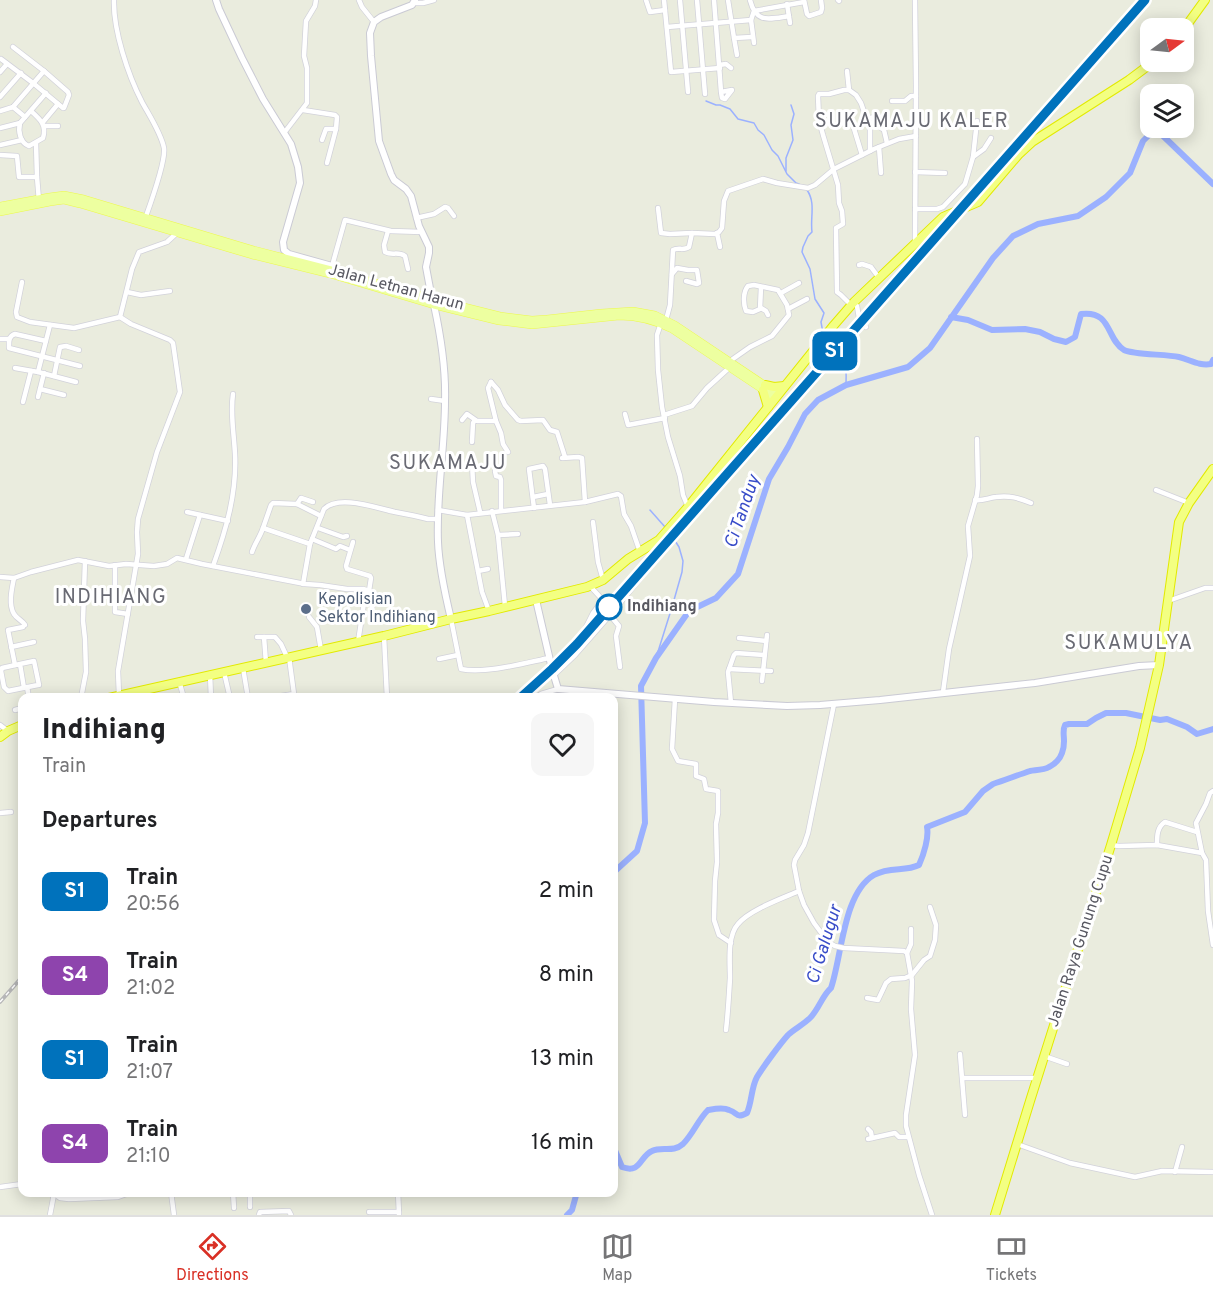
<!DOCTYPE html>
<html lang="en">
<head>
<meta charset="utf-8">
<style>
  body { margin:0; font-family:Overpass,sans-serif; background:#f6f6f6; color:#202124; height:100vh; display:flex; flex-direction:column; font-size:22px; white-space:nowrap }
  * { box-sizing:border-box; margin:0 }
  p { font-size:20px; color:#757577 }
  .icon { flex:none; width:33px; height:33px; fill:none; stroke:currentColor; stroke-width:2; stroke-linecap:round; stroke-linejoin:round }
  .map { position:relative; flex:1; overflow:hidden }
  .panel { position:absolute; left:18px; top:693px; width:600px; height:504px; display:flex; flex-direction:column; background:#fff; border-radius:12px; box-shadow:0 3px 15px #0003 }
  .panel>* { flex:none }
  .badge { padding:0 12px; border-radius:9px; font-size:21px; line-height:39px }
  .needle { width:39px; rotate:75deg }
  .controls { position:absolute; left:1140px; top:18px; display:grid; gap:12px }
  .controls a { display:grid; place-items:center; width:54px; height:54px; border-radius:12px; background:#fff; box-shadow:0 3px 15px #0003; font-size:30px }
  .map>.badge { position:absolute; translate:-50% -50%; box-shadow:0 0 0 3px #fff }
  h2 { padding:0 24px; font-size:22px; line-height:54px }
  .round { display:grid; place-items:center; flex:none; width:63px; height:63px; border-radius:12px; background:#f6f6f6 }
  .headline { display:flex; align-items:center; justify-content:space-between; height:102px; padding:0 24px }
  h1 { font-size:28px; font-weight:800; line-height:45px }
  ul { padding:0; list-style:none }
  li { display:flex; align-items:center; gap:18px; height:84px; padding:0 24px }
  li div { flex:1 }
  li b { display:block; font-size:22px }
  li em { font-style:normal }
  li .badge { min-width:66px; font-weight:700; text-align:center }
  .tab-bar { display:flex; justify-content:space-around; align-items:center; height:84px; border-top:2px solid #e0e0e0; background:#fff; font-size:16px; color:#757577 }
  .tab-bar a { display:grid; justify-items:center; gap:3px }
  .tab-bar .selected { color:#d93025 }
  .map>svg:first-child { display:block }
</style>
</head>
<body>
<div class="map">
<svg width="1213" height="1215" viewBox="0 0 1213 1215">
  <rect width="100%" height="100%" fill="#eaecde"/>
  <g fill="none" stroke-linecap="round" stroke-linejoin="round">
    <g stroke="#9bb1ff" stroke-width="1.5">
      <path d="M706 101 716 105H720L730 109 738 119 754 123 758 130 764 135 772 150 778 156 787 174 796 183 799 184"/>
      <path d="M786 171V158L793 140 791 125 794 114 791 105"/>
      <path d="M807 190C816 203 810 217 812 232L808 236 803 247 802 252 810 269 815 299 824 313 821 322 823 333"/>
      <path d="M828 339C846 358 847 359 846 385"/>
      <path d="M650 510 665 527"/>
      <path d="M656 658 672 607 682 572 683 561 679 547 670 533"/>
    </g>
    <g stroke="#9bb1ff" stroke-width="6">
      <path d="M951 317 968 320 992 330 1025 329 1040 332 1054 339 1066 342 1075 337 1081 314C1112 310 1106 339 1124 350 1134 355 1166 354 1179 357 1191 360 1199 366 1211 364L1213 360"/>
      <path d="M614 872 637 851 645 823 641 686 656 658 689 611 716 598 738 574 769 479 788 447 805 414 818 400 846 385 908 367 930 348 993 258 1013 236 1038 224 1078 216 1106 197 1130 173 1143 141 1149 135 1160 133 1213 184"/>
      <path d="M614 1148 622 1167C641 1174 639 1157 652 1151 662 1146 673 1153 683 1144 693 1134 698 1120 708 1110 714 1109 723 1107 729 1110 739 1113 735 1119 747 1113 752 1102 751 1088 757 1077 763 1067 780 1044 788 1035 794 1029 803 1025 810 1018 819 1009 822 996 831 988 842 956 843 893 874 875 890 866 905 872 919 865 924 854 929 837 927 827L965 812 983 791 993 784C1005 780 1018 775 1030 771 1036 770 1044 770 1049 767 1055 764 1060 759 1062 753 1067 741 1061 733 1065 725L1069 724H1087L1096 718 1106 713H1126L1160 720 1167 719 1187 727 1197 734 1213 729"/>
      <path d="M567 1215 572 1210 577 1192"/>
    </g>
    <defs>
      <g id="street">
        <path d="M114 0C113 30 128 75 142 102 149 115 161 133 164 148 166 161 150 205 145 219"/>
        <path d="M359 0 362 7 374 22"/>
        <path d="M646 0 650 12 665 10"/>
        <path d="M664 0 671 72 720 68"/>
        <path d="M680 0 688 92"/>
        <path d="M697 0 705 94"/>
        <path d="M714 0 719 65 726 64 731 68"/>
        <path d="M728 0 734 38"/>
        <path d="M750 0C756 24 769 19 789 16"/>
        <path d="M804 0 807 14 809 16 821 12 822 8 821 0"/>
        <path d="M838 0 839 1"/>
        <path d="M915 0 916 86 915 243"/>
        <path d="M414 3H423L434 0"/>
        <path d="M787 4 790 23"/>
        <path d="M751 20 754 43"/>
        <path d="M667 27 751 20 754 11 804 2"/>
        <path d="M737 55 734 38 752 37"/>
        <path d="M1 59 33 83 63 108H64L69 95 68 92 44 71 13 47"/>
        <path d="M719 65 721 92 732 90 725 99 722 98 721 92"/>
        <path d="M847 71 849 90"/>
        <path d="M0 72 7 64"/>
        <path d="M0 97 21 73"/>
        <path d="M892 101H905L911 96H916"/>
        <path d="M13 107 25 117"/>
        <path d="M303 110 335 115 337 117 336 129 327 163"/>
        <path d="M0 111 13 107 44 71"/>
        <path d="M31 111C40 119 47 125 43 138L29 146C20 143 18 131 20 123L46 93"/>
        <path d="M867 119 878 116 880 127 884 130 887 143"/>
        <path d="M43 122 58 104"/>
        <path d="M844 124 852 122 862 155"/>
        <path d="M44 126H58"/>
        <path d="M0 128 20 123"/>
        <path d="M284 133 307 103V68L304 56 306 21 315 6 316 0"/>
        <path d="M322 140 326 129H336"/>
        <path d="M36 143 37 177"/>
        <path d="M0 145 22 140"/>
        <path d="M879 147 881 173"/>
        <path d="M0 155 17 156 19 177H37L39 201"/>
        <path d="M973 157 984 149 991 138"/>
        <path d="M915 172 945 173"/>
        <path d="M658 208 661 233 670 234 692 233"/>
        <path d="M915 209H937L943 207 965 184 973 157 977 121"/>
        <path d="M416 218 434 214 445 207 448 208 454 216"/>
        <path d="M388 231 384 245 385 252C392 256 398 251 405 256L408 269"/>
        <path d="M717 233 720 247"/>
        <path d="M859 265 862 264 871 267 879 278"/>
        <path d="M332 266 345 220 391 231 422 232"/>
        <path d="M672 274 677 268 688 270H697L699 283 697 284 686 281"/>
        <path d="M22 282 16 312 17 317 30 322 74 328 120 317"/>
        <path d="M127 292 141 295 170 291"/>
        <path d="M781 293 799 283"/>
        <path d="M854 302 857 306 859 318 866 327"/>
        <path d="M851 305 841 295 837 292 836 228 843 224 842 211 839 203 838 185 823 135 819 120 818 96 819 94H829L844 90H849L856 95 861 103 870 129V151"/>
        <path d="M761 308 766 311 768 315"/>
        <path d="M788 309 807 299"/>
        <path d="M666 320 670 305 673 250C678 247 684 251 689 247L692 233 715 234 719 232 722 228 724 201 728 191 763 179 777 183 808 188 815 185 834 169 874 149 899 139 916 136"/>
        <path d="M661 323 657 335 658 370 662 407 668 437 680 476 683 495 688 507"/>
        <path d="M863 323 927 251"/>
        <path d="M0 339H9"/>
        <path d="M46 341 15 334C8 336 9 343 9 348L80 366"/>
        <path d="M730 361 750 347 772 336 789 315 787 305 778 290 754 285 748 286C743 292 743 303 746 311L753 312 760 309 761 287"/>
        <path d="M15 368 38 372 50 325"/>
        <path d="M38 372 76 382"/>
        <path d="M54 376 60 347 66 346 79 350"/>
        <path d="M491 382 498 390 505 405 518 420 521 421 543 420 550 430 557 432 565 457"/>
        <path d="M491 382 488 388 496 421 501 433 503 444 508 452"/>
        <path d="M40 389 64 395"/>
        <path d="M38 397 44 373"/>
        <path d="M431 399 445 401"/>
        <path d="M23 402 31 371"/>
        <path d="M625 414 628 425 665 418"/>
        <path d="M664 415 692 406 707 388 730 367"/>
        <path d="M462 420 467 414 477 421H496"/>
        <path d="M472 442 473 423 475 420"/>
        <path d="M562 458 578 457 582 458 585 502"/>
        <path d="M472 463 473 482 480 512"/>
        <path d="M495 471 496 476 500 477 501 480V510"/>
        <path d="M1156 490 1189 503"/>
        <path d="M533 497 548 494"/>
        <path d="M975 500C983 501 988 498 996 497 1009 495 1019 498 1031 503"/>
        <path d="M297 504 301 498 313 502"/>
        <path d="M534 508 529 469 543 466 545 469 550 505"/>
        <path d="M438 510 467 515 585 502 618 494 621 496 624 514 631 526 640 552"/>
        <path d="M492 511 498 535 505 606"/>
        <path d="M187 512 228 521"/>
        <path d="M467 515 482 592 489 611"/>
        <path d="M593 522 598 562 603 580"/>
        <path d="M318 528 343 537 347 536"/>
        <path d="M498 535 518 534"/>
        <path d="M312 539 336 549 340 546 350 550"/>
        <path d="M353 542 346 566 347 569 370 576 371 578 369 591 366 590"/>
        <path d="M310 544 263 528 271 505 273 503 297 504 321 516"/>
        <path d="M252 552C255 543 260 537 263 528"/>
        <path d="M186 559 200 515"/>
        <path d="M115 565V612L128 614"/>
        <path d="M213 566C226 530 237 493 235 454 234 433 230 414 233 394"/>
        <path d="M478 571 488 569"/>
        <path d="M0 577 14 578 31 572 78 560 109 566 126 564 154 566 167 564 177 558 202 564 305 584 320 585 347 589H363L366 590 358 642"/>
        <path d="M14 578C12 588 8 604 14 614 17 619 22 620 25 625"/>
        <path d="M303 584 310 544 324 509C339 494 376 508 395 512 406 514 417 516 428 519H438"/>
        <path d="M369 591 375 594 371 613"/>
        <path d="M1168 601 1205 588H1213"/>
        <path d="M610 615 670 542 667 538 663 541H660"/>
        <path d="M309 617 317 627 321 650"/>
        <path d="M451 619 461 669C485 674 525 663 549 658"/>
        <path d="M584 631 593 613 602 601 601 598 590 586"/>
        <path d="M384 636 387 698"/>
        <path d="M257 637H275L281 644 287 657"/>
        <path d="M264 637 266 663"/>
        <path d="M739 638 766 641"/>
        <path d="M11 647 34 642"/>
        <path d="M439 659 458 655"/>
        <path d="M20 664 2 668 1 671 4 687 8 691 38 685H39L34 661 20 664 24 688"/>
        <path d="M15 665 8 630 23 627"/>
        <path d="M243 668 248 698"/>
        <path d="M729 669 771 671"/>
        <path d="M224 672 230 698"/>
        <path d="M210 674 211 698"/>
        <path d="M554 675 575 655 610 615 619 626 616 636 620 667"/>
        <path d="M179 681 184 698"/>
        <path d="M762 681 767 635"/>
        <path d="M27 687 29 698"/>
        <path d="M943 692 949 649 970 556 968 526 977 495 978 486 977 439"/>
        <path d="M119 695 118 671 138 554 137 532 138 519 157 452 180 392 173 343 170 340 131 324 120 317 132 269 139 252 167 242 179 231"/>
        <path d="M81 698 86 672 85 639 83 621 85 561"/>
        <path d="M268 698 294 694 289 657"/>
        <path d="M535 698 541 694 558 689"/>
        <path d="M675 699 672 749 678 761 696 764V776L704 779 706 789 718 791V813L716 824 717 862 715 881 714 920 719 935 731 943"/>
        <path d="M731 703 728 672 734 655 736 653 764 655"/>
        <path d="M834 704 808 833 804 845 795 860 794 865 799 891 804 905 814 923 828 942 835 946 844 948 904 951 907 953 912 981 911 1009 915 1055 906 1115V1126L919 1175 932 1215"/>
        <path d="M15 710 22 708"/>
        <path d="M0 725 8 731"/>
        <path d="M0 813 11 812"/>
        <path d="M1111 845 1119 846 1157 845 1202 853 1206 860 1208 911 1213 945"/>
        <path d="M1157 845C1157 836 1157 827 1165 822L1197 832"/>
        <path d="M1202 853 1196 823 1206 804 1210 793 1213 791"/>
        <path d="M907 953 911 944V929"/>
        <path d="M867 998 878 1000 886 983 891 979 905 978 912 975 924 960 930 956 935 940 936 925 930 907"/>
        <path d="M726 1030C728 1013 729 995 730 978 730 963 727 936 738 924 749 910 783 898 799 891"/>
        <path d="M960 1054 965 1115"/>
        <path d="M1044 1056 1067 1064"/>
        <path d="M963 1078H1037"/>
        <path d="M868 1129 871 1132 872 1138"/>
        <path d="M868 1139 895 1133 899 1137H908"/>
        <path d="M1017 1144 1070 1163 1135 1177 1162 1171 1213 1172"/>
        <path d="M1175 1172 1182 1147"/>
        <path d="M0 1187 22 1184"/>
        <path d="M51 1192 60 1198 69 1199 118 1197 132 1192"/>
        <path d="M171 1192 174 1215"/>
        <path d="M233 1192 234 1208"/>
        <path d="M250 1192V1207"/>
        <path d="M398 1192 399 1214"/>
        <path d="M369 1212H399"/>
        <path d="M50 1215 54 1194"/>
        <path d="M259 1215 260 1212 289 1211 291 1215"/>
      </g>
      <g id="secondary">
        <path d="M216 0 219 9 242 58 263 99 291 144 298 167 300 183 283 242 284 250 289 254 332 266 330 272"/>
        <path d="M415 0 412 5 381 17 374 22 370 33 371 56 379 141 391 174 394 180 406 189 411 196 419 226 429 247V253L426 267 432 299"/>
        <path d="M434 305C441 337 446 369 445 401 445 448 436 495 438 542 439 568 445 594 451 619"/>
        <path d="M536 600 552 669 558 689 714 702 787 706 820 705 880 700 1035 683 1139 666 1159 665"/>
      </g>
      <g id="primary">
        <path d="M0 206 49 197 64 195 84 199 254 250 331 270 432 299 500 316 532 320 547 319 601 313 633 311 655 315 675 325 778 394"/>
        <path d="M0 212 50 202 64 200 80 204 252 255 330 274 434 305 499 321 532 325 619 316C639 316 654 320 672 329L759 387 774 399"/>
      </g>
      <g id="highway">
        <path d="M1184 29 1205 0"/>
        <path d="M765 385 774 387 784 386"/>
        <path d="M763 390 768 407"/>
        <path d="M109 698 384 636 451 619 489 611 587 587 603 580 628 559 659 540 688 507 834 325 854 302 943 217 978 202 1019 154 1032 142 1129 80 1153 62"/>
        <path d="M0 737 8 731 22 725"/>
        <path d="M995 1215 1030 1101 1111 845 1140 748 1159 665 1179 522 1189 503 1213 469"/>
      </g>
    </defs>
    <use href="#street" stroke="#d2d2da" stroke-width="6"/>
    <use href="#secondary" stroke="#cacad4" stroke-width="8"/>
    <use href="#primary" stroke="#edf94b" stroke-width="8"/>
    <use href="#highway" stroke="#e2ea00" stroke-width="10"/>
    <use href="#street" stroke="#fff" stroke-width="4.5"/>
    <use href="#secondary" stroke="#fff" stroke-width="6"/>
    <use href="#primary" stroke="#edffa0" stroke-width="7"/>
    <use href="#highway" stroke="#f3ff82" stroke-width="8"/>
    <defs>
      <g id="rail">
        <path d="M520 698 552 669 577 644 1145 0"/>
        <path d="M0 1002 22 977"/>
      </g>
    </defs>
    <use href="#rail" stroke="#b7b7b8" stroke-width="4"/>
    <use href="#rail" stroke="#fff" stroke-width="1.5" stroke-dasharray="4.5" stroke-linecap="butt"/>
  </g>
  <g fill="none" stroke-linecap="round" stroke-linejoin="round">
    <defs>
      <path id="line" d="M520 698 552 669 577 644 1145 0"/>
    </defs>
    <use href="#line" stroke="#fff" stroke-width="14"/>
    <use href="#line" stroke="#0072bc" stroke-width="9"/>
  </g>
  <circle fill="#fff" stroke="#0072bc" stroke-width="3" cx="609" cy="607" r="12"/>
  <circle fill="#5c6f8a" stroke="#fff" stroke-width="2" cx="306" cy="609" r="6"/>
  <g text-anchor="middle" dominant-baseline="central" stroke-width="6" stroke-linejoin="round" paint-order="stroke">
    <g font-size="16" fill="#585861" stroke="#fff">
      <text transform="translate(396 288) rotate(15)">Jalan Letnan Harun</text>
      <text transform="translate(1081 941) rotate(-72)">Jalan Raya Gunung Cupu</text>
    </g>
    <g font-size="16" fill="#4e5e75" stroke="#fff" text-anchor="start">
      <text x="318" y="600">Kepolisian<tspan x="318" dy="18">Sektor Indihiang</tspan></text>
    </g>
    <g font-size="16" font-weight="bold" fill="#585861" stroke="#fff" text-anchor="start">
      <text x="627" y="607">Indihiang</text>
    </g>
    <g font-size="18" font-style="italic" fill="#384cc8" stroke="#fff">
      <text transform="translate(743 512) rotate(-71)">Ci Tanduy</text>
      <text transform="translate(825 945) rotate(-73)">Ci Galugur</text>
    </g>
    <g font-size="20" letter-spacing="1.5" fill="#696a73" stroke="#fff">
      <text x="912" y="122">SUKAMAJU KALER</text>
      <text x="448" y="464">SUKAMAJU</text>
      <text x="111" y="598">INDIHIANG</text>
      <text x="1129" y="644">SUKAMULYA</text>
    </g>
  </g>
</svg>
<div class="controls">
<a><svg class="needle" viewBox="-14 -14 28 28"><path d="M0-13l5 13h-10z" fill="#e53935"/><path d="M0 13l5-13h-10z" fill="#757577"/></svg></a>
<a><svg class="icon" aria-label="layers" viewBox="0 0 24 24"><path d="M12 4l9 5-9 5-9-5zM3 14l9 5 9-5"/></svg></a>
</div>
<b class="badge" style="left:835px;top:351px;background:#0072bc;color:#fff">S1</b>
<section class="panel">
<div class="headline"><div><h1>Indihiang</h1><p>Train</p></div><a class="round"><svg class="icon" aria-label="heart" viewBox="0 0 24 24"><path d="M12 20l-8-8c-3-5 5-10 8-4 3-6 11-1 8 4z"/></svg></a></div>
<h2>Departures</h2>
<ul>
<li><span class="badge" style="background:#0072bc;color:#fff">S1</span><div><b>Train</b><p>20:56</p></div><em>2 min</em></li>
<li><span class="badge" style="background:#8e44ad;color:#fff">S4</span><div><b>Train</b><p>21:02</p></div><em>8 min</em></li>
<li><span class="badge" style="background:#0072bc;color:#fff">S1</span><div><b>Train</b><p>21:07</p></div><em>13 min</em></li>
<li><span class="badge" style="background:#8e44ad;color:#fff">S4</span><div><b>Train</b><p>21:10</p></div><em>16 min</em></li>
</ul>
</section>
</div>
<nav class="tab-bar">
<a class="selected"><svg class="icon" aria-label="directions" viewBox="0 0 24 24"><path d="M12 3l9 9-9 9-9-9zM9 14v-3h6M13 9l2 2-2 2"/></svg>Directions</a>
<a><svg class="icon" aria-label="map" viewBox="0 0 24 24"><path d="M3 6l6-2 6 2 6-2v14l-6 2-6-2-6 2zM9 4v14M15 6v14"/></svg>Map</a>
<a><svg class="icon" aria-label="tickets" viewBox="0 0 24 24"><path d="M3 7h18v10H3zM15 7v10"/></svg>Tickets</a>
</nav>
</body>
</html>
